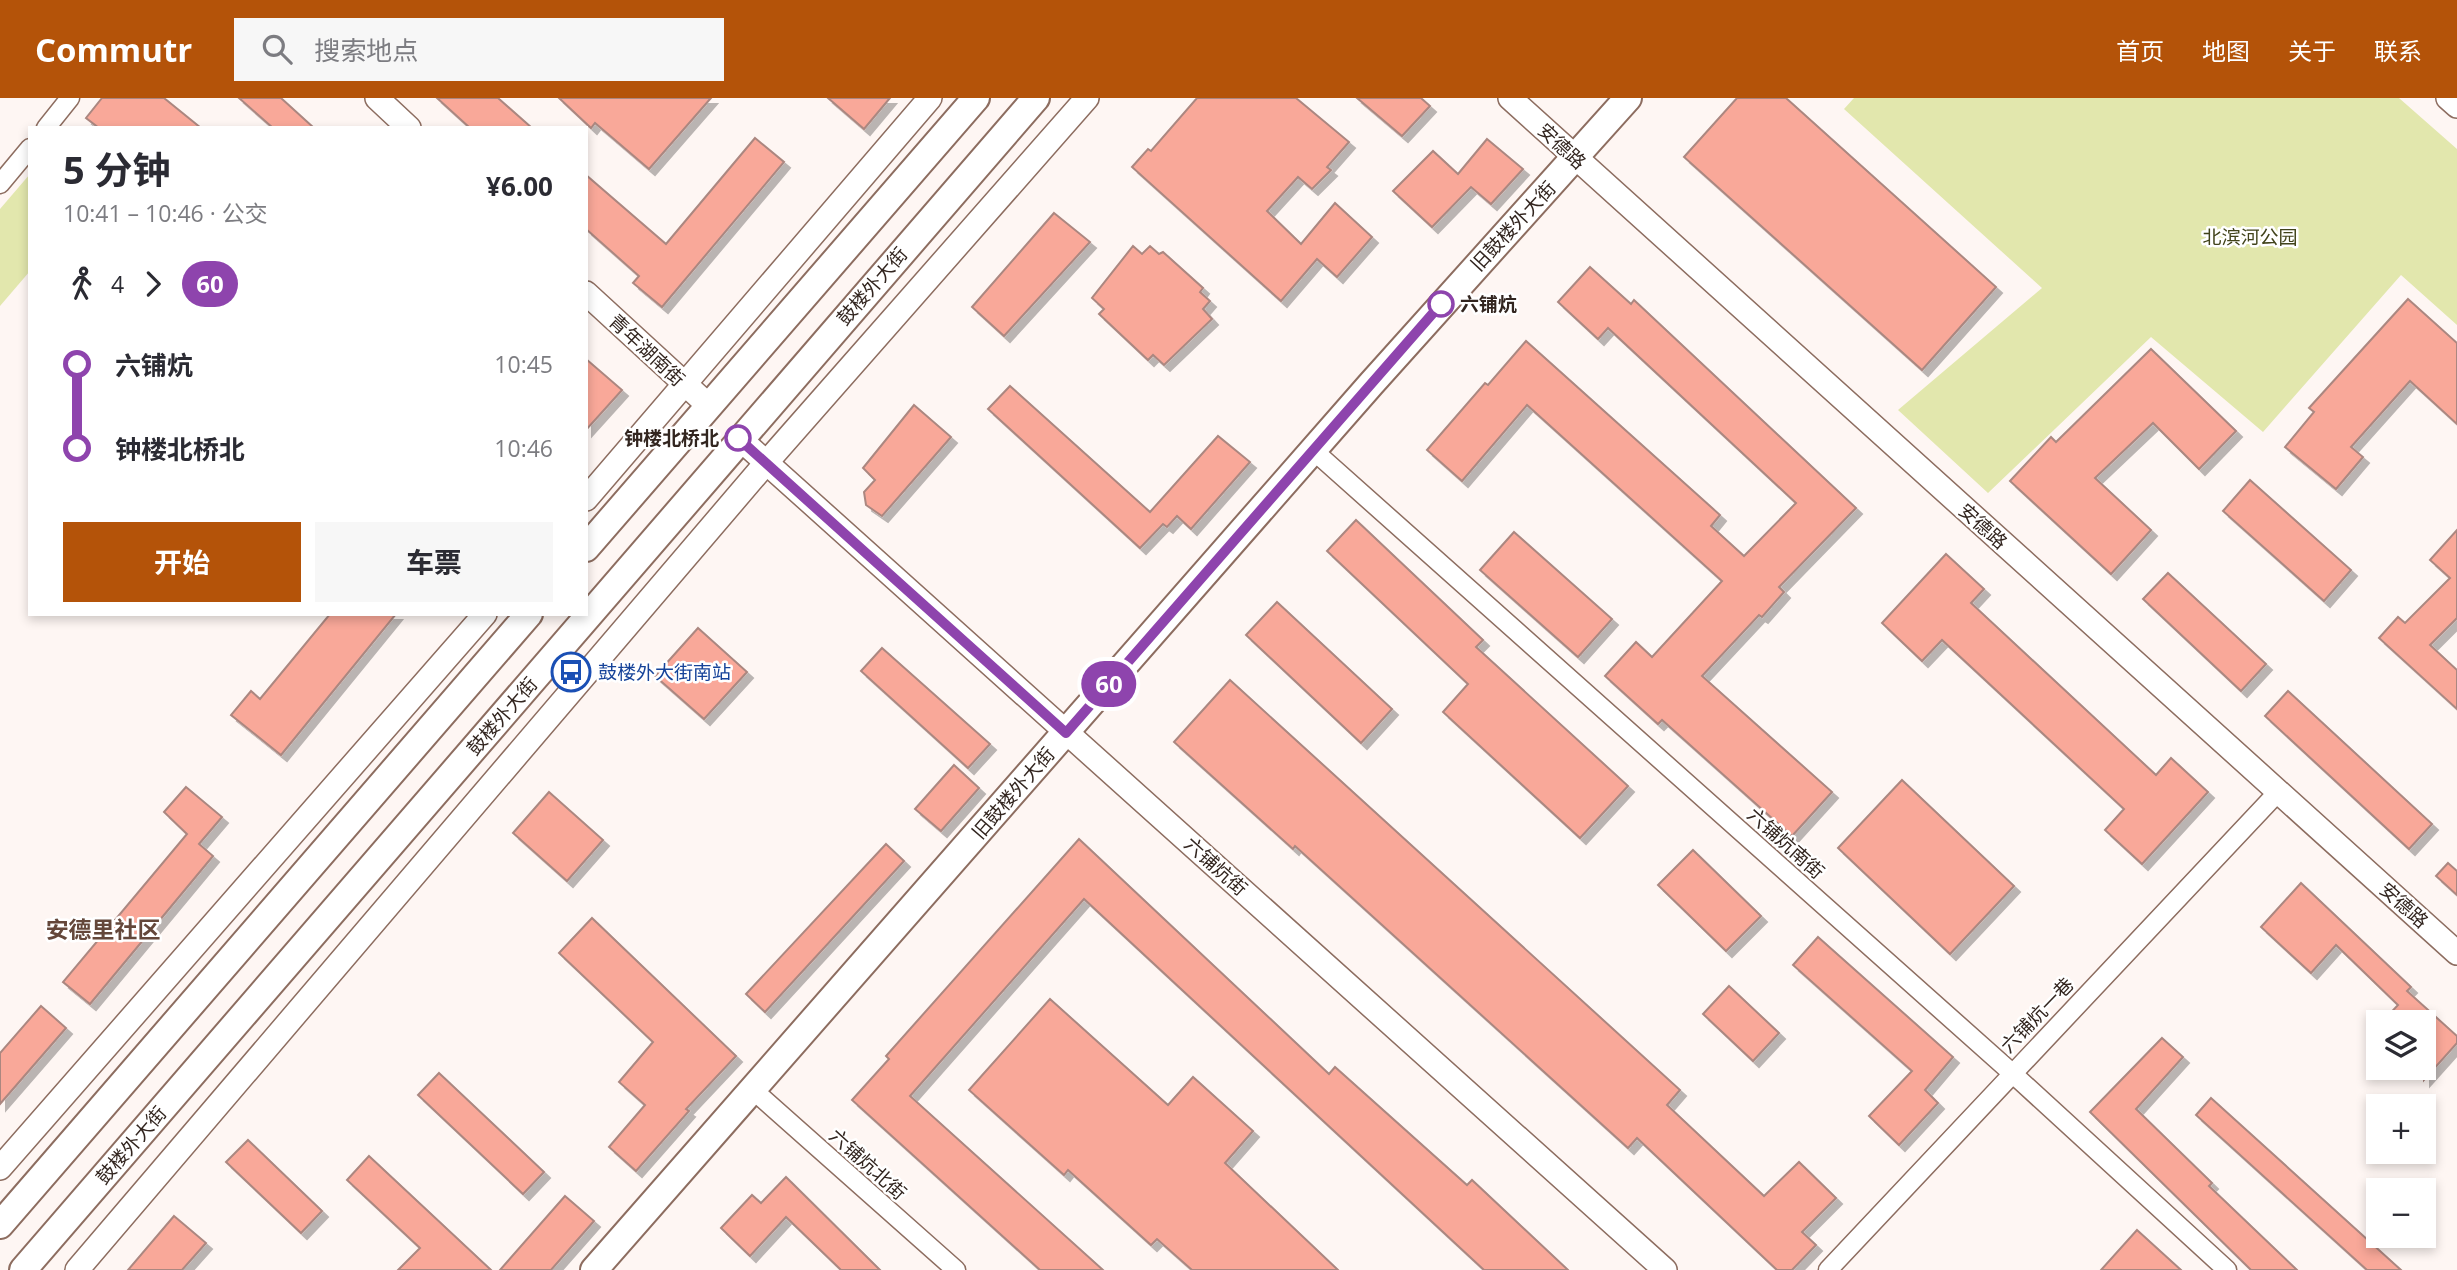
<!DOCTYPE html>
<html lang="zh">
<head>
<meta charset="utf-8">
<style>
  body { margin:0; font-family:"Open Sans","Noto Sans SC",sans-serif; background:#f7f7f7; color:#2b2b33; height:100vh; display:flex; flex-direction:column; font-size:26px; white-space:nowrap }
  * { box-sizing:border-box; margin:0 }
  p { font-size:23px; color:#7c7c81 }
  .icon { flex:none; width:38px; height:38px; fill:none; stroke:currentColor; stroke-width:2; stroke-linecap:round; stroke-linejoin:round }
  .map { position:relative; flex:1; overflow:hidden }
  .panel { position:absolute; left:28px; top:28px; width:560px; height:490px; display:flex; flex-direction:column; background:#fff; border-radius:0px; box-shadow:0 4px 10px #0003 }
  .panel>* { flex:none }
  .badge { padding:0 14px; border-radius:23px; font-size:24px; line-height:46px }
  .buttons { position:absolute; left:2366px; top:912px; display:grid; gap:14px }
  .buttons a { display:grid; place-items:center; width:70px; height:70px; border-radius:0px; background:#fff; box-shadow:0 4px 10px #0003; font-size:35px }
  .map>.badge { position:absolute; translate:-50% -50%; box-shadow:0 0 0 4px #fff }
  .legs { display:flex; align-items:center; gap:10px; height:77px; padding:0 35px; font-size:23px }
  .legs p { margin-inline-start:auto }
  .headline { display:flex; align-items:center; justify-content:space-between; height:119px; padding:0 35px }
  h1 { font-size:38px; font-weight:700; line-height:52px }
  .primary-button { display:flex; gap:14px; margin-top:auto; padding:14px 35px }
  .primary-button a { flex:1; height:80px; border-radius:0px; background:#b45309; color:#fff; font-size:28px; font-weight:700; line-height:80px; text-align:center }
  .primary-button a+a { background:#f7f7f7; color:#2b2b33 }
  ul { padding:0 35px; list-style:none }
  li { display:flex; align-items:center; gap:24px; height:84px; font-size:26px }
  li i { display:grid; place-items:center; width:10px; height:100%; margin:0 9px; background:currentColor }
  li i::after { content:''; width:18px; height:18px; margin:-9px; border:5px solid; border-radius:50%; background:#fff }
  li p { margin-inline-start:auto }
  li:first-child i { background:linear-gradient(#0000 50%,currentColor 0) }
  li:last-child i { background:linear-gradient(currentColor 50%,#0000 0) }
  header { display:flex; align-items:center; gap:42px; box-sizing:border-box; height:98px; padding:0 35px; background:#b45309; color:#fff }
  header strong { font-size:33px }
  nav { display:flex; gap:38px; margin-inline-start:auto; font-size:24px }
  .search { width:490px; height:63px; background:#f7f7f7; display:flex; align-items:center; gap:18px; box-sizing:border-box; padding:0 24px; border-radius:0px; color:#7c7c81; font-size:26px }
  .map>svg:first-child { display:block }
</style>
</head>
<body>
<header>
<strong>Commutr</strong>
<div class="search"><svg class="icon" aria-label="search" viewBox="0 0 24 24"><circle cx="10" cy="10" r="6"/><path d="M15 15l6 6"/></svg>搜索地点</div>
<nav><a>首页</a><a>地图</a><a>关于</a><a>联系</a></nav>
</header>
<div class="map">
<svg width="2457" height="1172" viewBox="0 0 2457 1172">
  <defs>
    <filter id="shadow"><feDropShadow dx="6" dy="6" stdDeviation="0" flood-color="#0004"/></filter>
  </defs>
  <rect width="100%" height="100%" fill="#fef6f3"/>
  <g fill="#e2e7ad">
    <path d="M1854 0H2399L2457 51V227L2401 177 2263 334 2151 239 1988 395 1898 312 2042 190 1844 11Z"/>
    <path d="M30 76V173L0 208V111Z"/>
  </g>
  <g fill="#f9a899" stroke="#ab8780" stroke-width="2" filter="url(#shadow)">
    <path d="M102 0H164L201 30H99L86 20Z"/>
    <path d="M239 0H281L314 30H273Z"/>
    <path d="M437 0H498L532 30H470Z"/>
    <path d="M559 0H711L649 71 595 25 591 30Z"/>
    <path d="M828 0H890L864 31Z"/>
    <path d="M1197 0H1296L1349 44 1327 69 1331 72 1312 91 1298 79 1267 113 1301 146 1335 105 1372 139 1337 179 1317 161 1281 203 1132 69 1148 51 1151 53Z"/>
    <path d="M1357 0H1421L1430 8 1402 38Z"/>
    <path d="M1737 0H1786L1996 189 1922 272 1684 59Z"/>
    <path d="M755 40 784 64 662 209 633 185 639 178 586 131V77L666 146Z"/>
    <path d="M1487 41 1523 71 1491 106 1471 89 1432 129 1393 93 1433 53 1458 76Z"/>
    <path d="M1054 115 1090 144 1004 238 972 209Z"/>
    <path d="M1133 148 1142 156 1150 148 1159 156 1163 154 1203 190 1200 194 1210 203 1203 211 1212 221 1164 267 1153 257 1148 262 1099 216 1104 211 1092 200Z"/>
    <path d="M1590 169 1631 206 1634 202 1856 410 1779 489 1784 494 1762 519 1759 517 1702 578 1832 694 1792 738 1662 622 1658 626 1605 578 1636 544 1652 559 1722 483 1527 307 1462 383 1427 352 1485 285 1488 287 1526 243 1720 417 1711 428 1744 458 1796 405 1608 230 1598 241 1558 204Z"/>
    <path d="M2408 201 2457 245V326L2410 283 2351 349 2363 359 2336 391 2285 349 2314 314 2309 310Z"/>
    <path d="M2151 251 2236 333 2199 371 2153 325 2095 380 2151 432 2111 476 2010 383 2051 339 2056 344Z"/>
    <path d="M586 261 622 292 586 332Z"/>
    <path d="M1010 288 1150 414 1218 338 1250 364 1191 431 1177 418 1167 429 1163 426 1140 450 988 311Z"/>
    <path d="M914 307 951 339 882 418 866 407 864 394 875 382 863 370Z"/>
    <path d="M2250 382 2351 472 2324 503 2223 413Z"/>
    <path d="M1356 422 1483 542 1476 549 1628 688 1580 740 1443 614 1468 586 1327 453Z"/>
    <path d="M2457 432V520L2430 547 2457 572V611L2379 540 2398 519 2405 525 2450 480 2430 462Z"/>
    <path d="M1514 434 1612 521 1578 559 1480 472Z"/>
    <path d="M1946 456 1984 491 1971 505 2156 677 2171 660 2208 694 2142 766 2105 732 2124 711 1942 542 1922 563 1882 525Z"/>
    <path d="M2168 475 2266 566 2241 593 2143 501Z"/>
    <path d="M1277 504 1392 611 1361 645 1246 537Z"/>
    <path d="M330 516H396L281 657 231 617 251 593 260 601Z"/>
    <path d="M698 530 747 574 704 621 655 578Z"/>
    <path d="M882 550 990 646 968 670 861 573Z"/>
    <path d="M1230 582 1680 992 1667 1007 1764 1098 1799 1064 1836 1100 1802 1134 1816 1147 1792 1172H1777L1637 1040 1628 1050 1295 748 1293 751 1174 644Z"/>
    <path d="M2288 593 2432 726 2409 751 2265 618Z"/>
    <path d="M954 667 979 690 941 733 915 711Z"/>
    <path d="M1902 682 2014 788 1950 856 1838 750Z"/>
    <path d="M186 689 222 719 199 746 213 758 90 906 63 884 187 736 164 714Z"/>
    <path d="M549 694 603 742 567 783 513 735Z"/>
    <path d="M1079 741 1329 976 1335 969 1467 1087 1472 1082 1568 1172H1484L1084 801 910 998 1103 1172H1040L852 1002 889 961 886 958Z"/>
    <path d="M886 746 904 763 765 914 746 896Z"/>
    <path d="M1693 752 1761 818 1726 853 1658 787Z"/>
    <path d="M2448 765 2457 773V797L2436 778Z"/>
    <path d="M2301 785 2411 889 2407 893 2457 938V945L2424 982V924H2382L2398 907 2336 847 2311 875 2261 829Z"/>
    <path d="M592 820 736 958 686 1011 689 1013 636 1073 609 1049 645 1007 619 984 653 944 559 855Z"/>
    <path d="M1818 839 1953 959 1925 992 1938 1005 1899 1047 1869 1018 1912 973 1793 867Z"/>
    <path d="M1729 888 1779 935 1753 963 1703 916Z"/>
    <path d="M1050 901 1168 1007 1193 979 1253 1033 1225 1065 1338 1172H1192L1157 1141 1151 1147 1068 1072 1064 1077 969 992Z"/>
    <path d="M41 908 66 930 0 1006V955Z"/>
    <path d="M2162 940 2183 959 2136 1011 2212 1085 2209 1088 2297 1172H2251L2090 1014Z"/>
    <path d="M439 975 544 1074 523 1096 418 997Z"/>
    <path d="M2211 1000 2401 1172H2367L2196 1017Z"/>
    <path d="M248 1042 322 1113 301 1135 226 1064Z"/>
    <path d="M369 1058 491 1172H398L420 1150 347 1082Z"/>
    <path d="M786 1079 880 1172H841L786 1119 750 1158 721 1130 752 1097 761 1105Z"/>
    <path d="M565 1098 594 1123 551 1172H500Z"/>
    <path d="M174 1118 206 1145 182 1172H128Z"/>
    <path d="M2137 1132 2181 1172H2101Z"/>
  </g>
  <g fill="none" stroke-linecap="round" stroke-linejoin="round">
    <defs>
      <g id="minor">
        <path d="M46 30 70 0"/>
        <path d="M0 86 30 50"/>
        <path d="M1314 353 2012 975 2227 1172"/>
        <path d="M752 991 956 1172"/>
        <path d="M1828 1172 2279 693"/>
      </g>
      <g id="tertiary">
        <path d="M377 0 409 30"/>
        <path d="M1510 0 2457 855"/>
        <path d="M2448 0 2457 8"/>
        <path d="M586 195 709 308"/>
        <path d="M739 340 1665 1172"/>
        <path d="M586 401 930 0"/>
        <path d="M0 1070 485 516"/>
        <path d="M77 1172 766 365 1087 0"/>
      </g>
      <g id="secondary">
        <path d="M586 450 976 0"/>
        <path d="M0 1127 529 516"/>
        <path d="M23 1172 1036 0"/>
        <path d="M594 1172 1371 286 1628 0"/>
      </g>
    </defs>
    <use href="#minor" stroke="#8d6d60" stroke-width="21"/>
    <use href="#tertiary" stroke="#8d6d60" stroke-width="26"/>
    <use href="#secondary" stroke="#8d6d60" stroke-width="30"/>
    <use href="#minor" stroke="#fff" stroke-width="18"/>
    <use href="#tertiary" stroke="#fff" stroke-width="23"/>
    <use href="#secondary" stroke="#fff" stroke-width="26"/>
  </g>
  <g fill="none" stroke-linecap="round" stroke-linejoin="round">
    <defs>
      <path id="line-1" d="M738 340 1066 635 1441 206"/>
    </defs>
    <use href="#line-1" stroke="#fff" stroke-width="16"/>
    <use href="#line-1" stroke="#8e44ad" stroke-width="10"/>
  </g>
  <defs>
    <symbol id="bus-ring" viewBox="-11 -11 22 22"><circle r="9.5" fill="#fff" stroke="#1a4fb4" stroke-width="1.5"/><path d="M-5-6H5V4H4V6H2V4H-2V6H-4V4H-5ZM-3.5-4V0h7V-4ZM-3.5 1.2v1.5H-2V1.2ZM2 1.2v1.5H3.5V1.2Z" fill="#1a4fb4"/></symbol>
  </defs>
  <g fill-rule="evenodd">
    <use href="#bus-ring" x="549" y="552" width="44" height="44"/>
  </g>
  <g fill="#fff" stroke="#8e44ad" stroke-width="3.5">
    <circle cx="1441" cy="206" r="12"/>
    <circle cx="738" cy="340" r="12"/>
  </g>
  <g text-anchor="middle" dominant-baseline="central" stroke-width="5" stroke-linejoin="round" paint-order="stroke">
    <g font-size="19" fill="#32251f" stroke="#fff">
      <text transform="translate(1562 48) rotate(43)">安德路</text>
      <text transform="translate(1513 128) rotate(-47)">旧鼓楼外大街</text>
      <text transform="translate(872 188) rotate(-49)">鼓楼外大街</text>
      <text transform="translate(647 252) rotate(43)">青年湖南街</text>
      <text transform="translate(1983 428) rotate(42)">安德路</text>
      <text transform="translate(502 618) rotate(-49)">鼓楼外大街</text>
      <text transform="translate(1013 695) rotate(-49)">旧鼓楼外大街</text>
      <text transform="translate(1786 745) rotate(42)">六铺炕南街</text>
      <text transform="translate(1216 768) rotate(42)">六铺炕街</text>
      <text transform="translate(2404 807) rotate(42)">安德路</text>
      <text transform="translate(2037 917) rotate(-46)">六铺炕一巷</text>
      <text transform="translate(131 1047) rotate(-49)">鼓楼外大街</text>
      <text transform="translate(868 1066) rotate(42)">六铺炕北街</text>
    </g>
    <g font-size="19" fill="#41431a" stroke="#fff">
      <text x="2250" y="139">北滨河公园</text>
    </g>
    <g font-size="19" font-weight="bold" fill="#32251f" stroke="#fff" text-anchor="start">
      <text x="1460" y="206">六铺炕</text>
      <text x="719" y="340" text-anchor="end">钟楼北桥北</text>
    </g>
    <g font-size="19" fill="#164399" stroke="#fff" text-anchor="start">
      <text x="598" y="574">鼓楼外大街南站</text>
    </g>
    <g font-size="23" font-weight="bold" fill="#64473a" stroke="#fff">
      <text x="103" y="831">安德里社区</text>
    </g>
  </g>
</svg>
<div class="buttons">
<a><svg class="icon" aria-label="layers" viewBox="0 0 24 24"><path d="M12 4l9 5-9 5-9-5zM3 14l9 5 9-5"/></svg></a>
<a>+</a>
<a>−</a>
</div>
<b class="badge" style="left:1109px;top:586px;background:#8e44ad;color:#fff">60</b>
<section class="panel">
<div class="headline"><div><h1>5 分钟</h1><p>10:41 – 10:46 · 公交</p></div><b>¥6.00</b></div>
<div class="legs"><svg class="icon" aria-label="walk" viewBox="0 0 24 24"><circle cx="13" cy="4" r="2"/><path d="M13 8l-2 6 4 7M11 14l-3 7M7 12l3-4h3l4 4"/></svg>4<svg class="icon" aria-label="forward" viewBox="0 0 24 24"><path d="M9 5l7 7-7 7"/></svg><b class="badge" style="background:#8e44ad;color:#fff">60</b></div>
<ul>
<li><i style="color:#8e44ad"></i><b>六铺炕</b><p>10:45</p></li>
<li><i style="color:#8e44ad"></i><b>钟楼北桥北</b><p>10:46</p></li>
</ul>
<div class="primary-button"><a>开始</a><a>车票</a></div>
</section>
</div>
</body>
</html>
